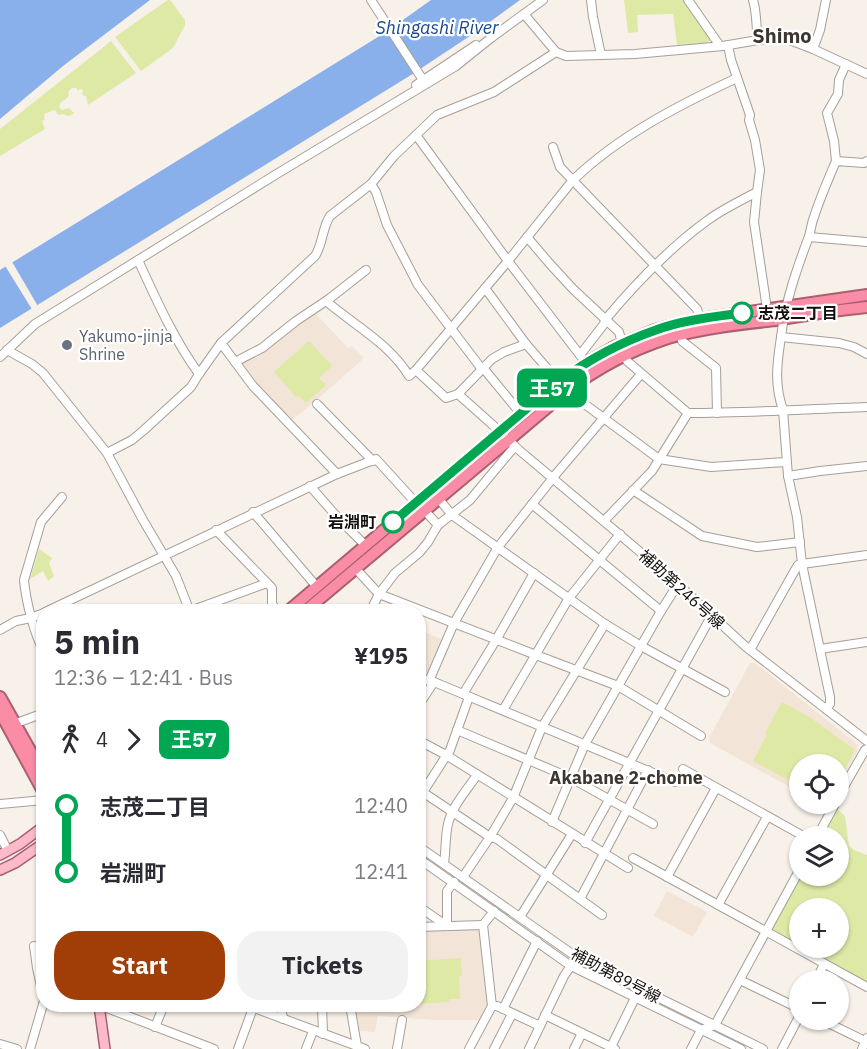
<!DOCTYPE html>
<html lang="en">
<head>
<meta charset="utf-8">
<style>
  body { margin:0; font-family:"IBM Plex Sans","Noto Sans JP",sans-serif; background:#f2f2f3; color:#2b2b33; height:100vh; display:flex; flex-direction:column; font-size:22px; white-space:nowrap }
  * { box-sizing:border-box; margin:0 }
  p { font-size:20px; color:#7c7c81 }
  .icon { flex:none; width:33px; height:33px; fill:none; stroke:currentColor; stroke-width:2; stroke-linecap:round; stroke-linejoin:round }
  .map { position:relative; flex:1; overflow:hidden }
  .details { position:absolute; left:36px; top:604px; width:390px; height:408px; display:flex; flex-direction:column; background:#fff; border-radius:24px; box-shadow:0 2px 4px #0004 }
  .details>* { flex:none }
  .badge { padding:0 12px; border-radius:9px; font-size:21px; line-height:39px }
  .buttons { position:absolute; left:789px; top:754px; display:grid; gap:12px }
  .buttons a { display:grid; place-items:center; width:60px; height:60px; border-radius:50%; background:#fff; box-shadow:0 2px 4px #0004; font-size:30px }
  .map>.badge { position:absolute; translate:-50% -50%; box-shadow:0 0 0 3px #fff }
  .legs { display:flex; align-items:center; gap:9px; height:66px; padding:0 18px; font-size:20px }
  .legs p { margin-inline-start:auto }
  .head { display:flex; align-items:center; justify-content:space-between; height:102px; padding:0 18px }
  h1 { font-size:33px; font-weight:700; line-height:45px }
  .action { display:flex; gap:12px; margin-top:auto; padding:12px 18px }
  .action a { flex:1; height:69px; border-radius:24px; background:#a13e07; color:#fff; font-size:24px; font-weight:700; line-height:69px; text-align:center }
  .action a+a { background:#f2f2f3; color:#2b2b33 }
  ul { padding:0 18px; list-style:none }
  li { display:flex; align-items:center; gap:21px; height:66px; font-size:22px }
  li i { display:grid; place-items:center; width:9px; height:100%; margin:0 8px; background:currentColor }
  li i::after { content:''; width:15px; height:15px; margin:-8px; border:4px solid; border-radius:50%; background:#fff }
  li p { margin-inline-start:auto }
  li:first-child i { background:linear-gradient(#0000 50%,currentColor 0) }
  li:last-child i { background:linear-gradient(currentColor 50%,#0000 0) }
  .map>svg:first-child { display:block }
</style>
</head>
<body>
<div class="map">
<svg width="867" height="1049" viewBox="0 0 867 1049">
  <rect width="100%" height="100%" fill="#f8f1e9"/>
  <g fill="#f2e4d7">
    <path d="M313 311 348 348 352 346 364 358 320 397 290 422 255 386 239 364Z"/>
    <path d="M418 630 444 640 428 677 419 674Z"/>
    <path d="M750 663H755L857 744 858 750 839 787 838 765H800L799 792 710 743 709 738Z"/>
    <path d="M667 891 707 912 693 937 654 916Z"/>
    <path d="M478 927 482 931 489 1006 482 1021 476 1020H436L378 1016 375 1032 358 1031 353 1005H418L419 930Z"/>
  </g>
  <g fill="#dee9a6">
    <path d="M168 0H170L185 20V25L173 48 141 71 115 37Z"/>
    <path d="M624 0H684L702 27 712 39 707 43 677 45 673 14 637 15 638 32 628 33Z"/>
    <path d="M111 41 136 73 88 105 86 96 82 95 83 90 80 89 78 91 76 88H72L68 92 69 95 66 99 61 102 59 107 62 110 69 108 74 113 69 116 63 114 58 115 55 110 44 114 45 119 42 121 45 129 0 156V129Z"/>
    <path d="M309 341 332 366 319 378 326 385 306 403 299 396 296 397 274 372Z"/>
    <path d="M39 549 52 558 49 563 54 576 48 581 43 571 30 579Z"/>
    <path d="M782 702 811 718 855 750 839 781 838 765H800L799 786 753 761 767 735 765 733Z"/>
    <path d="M837 809 845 816 849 846 854 850 867 855V984L801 948H838V909H800L799 947 773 931 772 930 801 876H838V837H822Z"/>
    <path d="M461 958 462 976H459L460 999H450L449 1002 419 1004V961Z"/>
  </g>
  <g fill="#89b0eb">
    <path d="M0 0H150L63 66 0 119Z"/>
    <path d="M431 0H520L476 32 411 75 0 328V270L386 32Z"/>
  </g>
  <path fill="#f8f1e9" d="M11 260 39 308 33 311 4 264Z"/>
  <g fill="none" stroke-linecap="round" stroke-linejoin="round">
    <defs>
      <g id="minor">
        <path d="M371 0 423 80"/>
        <path d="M591 0 593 17 601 55"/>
        <path d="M688 0 720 46"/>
        <path d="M753 0C757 13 756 27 758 40"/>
        <path d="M524 14 556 52 566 56 635 54 723 46 758 40 782 38 787 39 813 49 867 74"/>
        <path d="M728 45 731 60 750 115 749 120 755 140 760 170 757 192 754 222 767 309"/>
        <path d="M813 49 820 30 826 0"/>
        <path d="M416 85 476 45"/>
        <path d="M416 135 508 261 586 363"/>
        <path d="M553 147 560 167 697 309 700 319"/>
        <path d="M836 161 834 141 827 113 838 94 839 80 846 64"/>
        <path d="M371 184 376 192 387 225 418 285 481 368 484 369 521 414"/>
        <path d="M527 237 550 264 573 289 619 332 627 361 688 413C748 413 807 409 867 407"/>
        <path d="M809 237 867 242"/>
        <path d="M138 260C156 299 173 338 199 374"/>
        <path d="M485 288 526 344 559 382"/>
        <path d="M326 301C354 325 390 344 409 376L416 370 508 261 573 180C620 135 679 105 737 78"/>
        <path d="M681 335 682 341 716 368 717 413"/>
        <path d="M781 337 839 343 854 347 867 354"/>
        <path d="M221 343 253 386 337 474"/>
        <path d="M7 350 32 364 43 373 107 453 143 520 176 576 190 612"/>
        <path d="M580 355 604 324 605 320C636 283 669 248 708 220 723 209 740 201 757 192"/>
        <path d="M0 357 35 324 275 175 456 66 491 38 543 0"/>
        <path d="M235 362 262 348 296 321 329 299 366 270"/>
        <path d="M416 370 446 398 458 394 495 427 519 450 670 577 745 646 867 741"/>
        <path d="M567 391 659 459 711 467 786 462"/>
        <path d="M458 394 492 359 504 352 526 344"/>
        <path d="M317 404 373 461"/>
        <path d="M107 453 132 440 144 430 191 387 199 374 221 343 315 256C323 244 322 228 330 216L371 184 394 156 437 115 494 92 556 52"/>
        <path d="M788 476 820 471 867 466"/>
        <path d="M310 486 339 519 365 545"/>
        <path d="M633 490 702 536 757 547 800 542"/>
        <path d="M438 498 452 515 605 624 641 646 725 692"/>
        <path d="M532 504 661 611"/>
        <path d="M424 510 438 525"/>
        <path d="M253 512 317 587"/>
        <path d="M604 521 652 471 688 413"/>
        <path d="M216 530 272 588V604L278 612"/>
        <path d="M356 569 379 594 536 655 618 686 701 736"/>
        <path d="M190 611 267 583"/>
        <path d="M45 612 337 474 376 459 416 503"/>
        <path d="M370 612 379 594 395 573 419 553 428 542 438 525 470 500 510 452 515 447"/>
        <path d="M0 630 16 621 31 618 44 613"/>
        <path d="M820 649 867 642"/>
        <path d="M750 650 795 570 798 565 802 564 797 517 788 476 783 410C774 384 777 363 781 337 785 303 796 271 808 239 811 232 811 224 814 217 820 198 828 180 836 161L864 163 867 161"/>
        <path d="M44 652C34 633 26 602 24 580L41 522 62 497"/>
        <path d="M418 678 434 682 463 694 675 782"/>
        <path d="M429 681 454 623 498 547 556 474 641 374"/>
        <path d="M463 694 496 640 534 573"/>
        <path d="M418 706 434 682"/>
        <path d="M826 709 830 704V697L802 564 867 555"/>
        <path d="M503 710 569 598 620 534"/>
        <path d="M11 725 44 713"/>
        <path d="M457 730 571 778 653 824"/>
        <path d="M418 740 446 755 628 868"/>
        <path d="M683 769 805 837"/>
        <path d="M418 789 490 837 497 839 602 915"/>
        <path d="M423 792 450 750 469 697"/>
        <path d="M838 797 865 750 867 749"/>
        <path d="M0 804 44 800"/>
        <path d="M552 822 585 744 661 611 678 584"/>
        <path d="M0 835 8 851"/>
        <path d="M817 837 835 804"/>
        <path d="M585 843 712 615"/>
        <path d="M418 846 578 958 763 1049"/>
        <path d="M418 858 571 966 741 1049"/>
        <path d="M633 858 867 987"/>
        <path d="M444 863C446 850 445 837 448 824 452 806 467 790 477 775"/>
        <path d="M463 877 490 837 513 798 542 727 605 624"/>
        <path d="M667 877 716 788"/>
        <path d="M580 899 648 770"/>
        <path d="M718 905 767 817"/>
        <path d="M418 906 447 926"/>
        <path d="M520 917 572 834"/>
        <path d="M447 926V891L454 882"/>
        <path d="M418 927 483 925"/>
        <path d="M34 946 37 968 44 1000"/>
        <path d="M740 980 800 1009"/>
        <path d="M816 981 824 964"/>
        <path d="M99 1005 214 1049"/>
        <path d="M246 1005 365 1049"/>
        <path d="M281 1005 283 1019"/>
        <path d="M322 1005 323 1034"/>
        <path d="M350 1005 357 1046"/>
        <path d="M492 1006H497L540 1026"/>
        <path d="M503 1009 537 941"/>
        <path d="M545 1015 615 1049"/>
        <path d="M822 1020 867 1042"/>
        <path d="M155 1027 164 1005"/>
        <path d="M0 1044 17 1049"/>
        <path d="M30 1049 44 1001"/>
        <path d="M238 1049 253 1008"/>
        <path d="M306 1049 313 1031"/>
        <path d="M397 1049 402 1020"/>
        <path d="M469 1049 492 1006 483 925 494 911"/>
        <path d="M494 1049 512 1014"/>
        <path d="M529 1049 564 976 573 963"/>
        <path d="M574 1049 582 1033"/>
        <path d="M610 1049 635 998"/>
        <path d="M691 1049 701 1030 715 1025 800 869"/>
        <path d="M782 1049 800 1015"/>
        <path d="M862 1049 867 1038"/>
      </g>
      <g id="major">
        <path d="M0 855 20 844 44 826"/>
        <path d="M0 870 15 863 44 843"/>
        <path d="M99 1005 105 1049"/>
      </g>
      <g id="highway">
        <path d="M287 612 559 382 586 363 614 347 655 330 669 326 700 319 867 295"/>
        <path d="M304 612 567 391C597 368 631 350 668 338 702 328 740 324 776 320 806 315 837 310 867 307"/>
        <path d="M0 697 44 775"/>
        <path d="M0 712 44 793"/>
      </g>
    </defs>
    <use href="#minor" stroke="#a69f99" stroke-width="10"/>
    <use href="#major" stroke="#a96070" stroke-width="12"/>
    <use href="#highway" stroke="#a96070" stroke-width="14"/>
    <use href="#minor" stroke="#fff" stroke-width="8"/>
    <use href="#major" stroke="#fcbac9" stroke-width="9"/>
    <use href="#highway" stroke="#fa8ca5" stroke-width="10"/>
  </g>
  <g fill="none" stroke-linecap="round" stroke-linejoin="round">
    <defs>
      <path id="line-1" d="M393 522 558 382C588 360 621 342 656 330 683 320 713 317 742 313"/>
    </defs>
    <use href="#line-1" stroke="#fff" stroke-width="14"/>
    <use href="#line-1" stroke="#00a651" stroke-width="9"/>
  </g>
  <g fill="#fff" stroke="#00a651" stroke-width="3">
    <circle cx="742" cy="313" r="10"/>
    <circle cx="393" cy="522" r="10"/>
  </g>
  <circle fill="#6b7280" stroke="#fff" stroke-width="2" cx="67" cy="345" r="6"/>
  <g text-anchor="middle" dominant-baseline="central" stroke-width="4.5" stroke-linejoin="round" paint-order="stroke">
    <g font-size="16" font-weight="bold" fill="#120f0d" stroke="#fff" text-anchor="start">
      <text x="758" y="313">志茂二丁目</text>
      <text x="376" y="522" text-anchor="end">岩淵町</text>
    </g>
    <g font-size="16" fill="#5b616d" stroke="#fff" text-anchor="start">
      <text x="79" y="336">Yakumo-jinja<tspan x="79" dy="18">Shrine</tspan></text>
    </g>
    <g font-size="16" fill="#120f0d" stroke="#fff">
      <text transform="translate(682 589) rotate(42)">補助第246号線</text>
      <text transform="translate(616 975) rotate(28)">補助第89号線</text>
    </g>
    <g font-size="18" font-style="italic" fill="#18488c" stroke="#fff">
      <text x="437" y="27">Shingashi River</text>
    </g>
    <g font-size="18" font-weight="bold" fill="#3c3631" stroke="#fff">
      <text x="626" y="777">Akabane 2-chome</text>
    </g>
    <g font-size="20" font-weight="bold" fill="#3c3631" stroke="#fff">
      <text x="782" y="35">Shimo</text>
    </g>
  </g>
</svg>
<div class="buttons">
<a><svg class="icon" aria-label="locate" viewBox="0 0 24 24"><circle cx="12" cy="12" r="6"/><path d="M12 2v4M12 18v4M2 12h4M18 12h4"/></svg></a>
<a><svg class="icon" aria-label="layers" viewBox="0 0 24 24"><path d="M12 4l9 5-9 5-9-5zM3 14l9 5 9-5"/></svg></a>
<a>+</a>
<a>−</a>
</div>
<b class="badge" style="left:552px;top:388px;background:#00a651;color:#fff">王57</b>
<section class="details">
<div class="head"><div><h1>5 min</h1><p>12:36 – 12:41 · Bus</p></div><b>¥195</b></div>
<div class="legs"><svg class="icon" aria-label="walk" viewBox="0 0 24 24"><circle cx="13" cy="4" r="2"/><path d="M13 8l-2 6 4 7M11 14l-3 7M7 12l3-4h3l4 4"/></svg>4<svg class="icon" aria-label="forward" viewBox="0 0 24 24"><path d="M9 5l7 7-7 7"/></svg><b class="badge" style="background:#00a651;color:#fff">王57</b></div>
<ul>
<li><i style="color:#00a651"></i><b>志茂二丁目</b><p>12:40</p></li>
<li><i style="color:#00a651"></i><b>岩淵町</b><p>12:41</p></li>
</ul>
<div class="action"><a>Start</a><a>Tickets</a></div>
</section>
</div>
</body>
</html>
